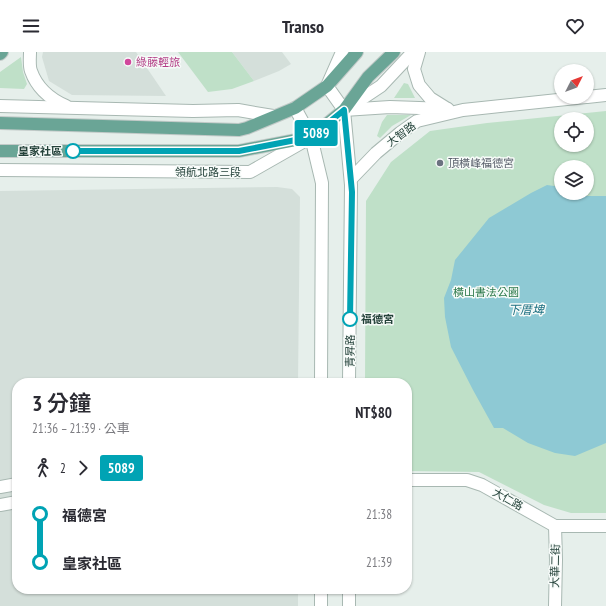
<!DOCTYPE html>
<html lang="zh-TW">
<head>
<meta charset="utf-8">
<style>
  body { margin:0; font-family:"PT Sans Narrow","Noto Sans TC",sans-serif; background:#f7f7f7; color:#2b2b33; height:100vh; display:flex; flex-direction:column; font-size:15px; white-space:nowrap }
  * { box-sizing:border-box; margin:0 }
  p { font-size:13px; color:#7c7c81 }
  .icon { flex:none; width:22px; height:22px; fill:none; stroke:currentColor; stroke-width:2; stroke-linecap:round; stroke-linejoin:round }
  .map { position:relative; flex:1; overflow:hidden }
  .panel { position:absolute; left:12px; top:326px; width:400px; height:216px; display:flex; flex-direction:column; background:#fff; border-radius:16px; box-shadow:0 1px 3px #0004 }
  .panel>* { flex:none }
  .badge { padding:0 8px; border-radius:3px; font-size:14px; line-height:26px }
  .needle { width:26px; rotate:48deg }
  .controls { position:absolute; left:554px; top:12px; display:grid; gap:8px }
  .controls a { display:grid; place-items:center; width:40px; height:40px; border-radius:50%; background:#fff; box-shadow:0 1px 3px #0004; font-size:20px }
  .map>.badge { position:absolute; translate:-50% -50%; box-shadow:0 0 0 2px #fff }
  .legs { display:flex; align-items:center; gap:6px; height:44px; padding:0 20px; font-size:13px }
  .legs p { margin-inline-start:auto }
  .head { display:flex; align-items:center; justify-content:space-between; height:68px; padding:0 20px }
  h1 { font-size:22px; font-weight:600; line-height:30px }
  ul { padding:0 20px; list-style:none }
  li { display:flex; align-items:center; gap:14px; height:48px; font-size:15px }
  li i { display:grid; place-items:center; width:6px; height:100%; margin:0 5px; background:currentColor }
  li i::after { content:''; width:10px; height:10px; margin:-5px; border:3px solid; border-radius:50%; background:#fff }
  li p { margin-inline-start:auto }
  li:first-child i { background:linear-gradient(#0000 50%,currentColor 0) }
  li:last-child i { background:linear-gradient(currentColor 50%,#0000 0) }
  header { display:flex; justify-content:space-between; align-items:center; height:52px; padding:0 20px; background:#fff; font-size:18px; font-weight:600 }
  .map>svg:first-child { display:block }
</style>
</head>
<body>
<header><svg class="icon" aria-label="menu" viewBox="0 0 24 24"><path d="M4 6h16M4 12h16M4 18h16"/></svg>Transo<svg class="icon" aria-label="heart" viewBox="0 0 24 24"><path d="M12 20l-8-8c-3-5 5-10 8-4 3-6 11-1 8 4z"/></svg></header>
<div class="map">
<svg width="606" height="554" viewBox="0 0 606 554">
  <rect width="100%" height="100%" fill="#e6efeb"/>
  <g fill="#d4dfda">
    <path d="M43 0H136L166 44 72 43 49 29 42 5Z"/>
    <path d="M232 0H282L291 12 279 19 254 29Z"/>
    <path d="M277 135 292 137 300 145 298 331H17V537H298V554H0V139Z"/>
  </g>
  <g fill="#bfe0c8" fill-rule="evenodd">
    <path d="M178 0H232L254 29 232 37 208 40Z"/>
    <path d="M21 5 23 20 27 32 24 37 0 36V20Z"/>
    <path d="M404 31 408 32 415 46H394Z"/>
    <path d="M606 59V461H571L544 453 479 420 407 419V331H365L366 149 391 110 430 79 487 71ZM561 67H587V93H561ZM561 115H587V141H561Z"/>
    <path d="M387 63H411L392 74 380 86 377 84 382 70Z"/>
  </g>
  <path fill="#8ec9d4" d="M547 133 561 135V141H571L582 144H606V391L575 404 555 401 528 391 503 376H494L473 338 451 295 445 265 444 246 451 228 455 208 489 166 531 141Z"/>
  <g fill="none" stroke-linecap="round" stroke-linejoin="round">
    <defs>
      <g id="minor">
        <path d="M30 0C30 6 29 14 31 19 37 36 50 47 66 54"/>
        <path d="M342 0 327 34 344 58 351 133 349 331"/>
        <path d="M419 0 414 17 419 33 430 46 446 56"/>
        <path d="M587 45 606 43"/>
        <path d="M0 54 193 59 238 58 273 64"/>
        <path d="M295 56 311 85 322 131 321 331"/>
        <path d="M344 58 390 55 448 57"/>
        <path d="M345 58 381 34 413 0"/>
        <path d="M0 118 250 120 308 87"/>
        <path d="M351 127 376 101 400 81 417 69 463 58 586 45"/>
        <path d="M407 428H467L482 433 555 474H606"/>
        <path d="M0 435 17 432"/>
        <path d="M0 453 17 450"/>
        <path d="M321 554V537"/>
        <path d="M349 554V537"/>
        <path d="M555 554 556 508 555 474"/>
      </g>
      <g id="major">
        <path d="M0 2 2 0"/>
        <path d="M0 71 239 78 247 76 295 56 327 34 357 0"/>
        <path d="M0 99H239L311 85 344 58 368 25 394 0"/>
      </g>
    </defs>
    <use href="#minor" stroke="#a8b8b2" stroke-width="14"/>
    <use href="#major" stroke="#c2cac8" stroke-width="14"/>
    <use href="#minor" stroke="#fff" stroke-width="12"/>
    <use href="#major" stroke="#6aa596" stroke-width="12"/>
  </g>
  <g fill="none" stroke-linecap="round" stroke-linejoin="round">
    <defs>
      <path id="line-1" d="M73 99H239L311 85 344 58 352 140 350 267"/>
    </defs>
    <use href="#line-1" stroke="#fff" stroke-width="9"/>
    <use href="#line-1" stroke="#00a3b4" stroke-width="6"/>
  </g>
  <circle fill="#d1479c" stroke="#f7fbf9" stroke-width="1.5" cx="128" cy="10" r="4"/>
  <g fill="#fff" stroke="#00a3b4" stroke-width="2">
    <circle cx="73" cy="99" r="7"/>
    <circle cx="350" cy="267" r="7"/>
  </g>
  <circle fill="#6b7280" stroke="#f7fbf9" stroke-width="1.5" cx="440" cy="111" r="4"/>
  <g text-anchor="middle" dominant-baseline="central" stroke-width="3" stroke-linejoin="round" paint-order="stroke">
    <g font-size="11" fill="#b23c85" stroke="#f7fbf9" text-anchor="start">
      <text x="136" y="10">綠藤輕旅</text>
    </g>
    <g font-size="11" fill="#24423a" stroke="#f7fbf9">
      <text transform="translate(401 82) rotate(-36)">大智路</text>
      <text x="208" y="120">領航北路三段</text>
      <text transform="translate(350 299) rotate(-89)">青昇路</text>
      <text transform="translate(508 447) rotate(29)">大仁路</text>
      <text transform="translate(555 514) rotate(-89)">大華二街</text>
    </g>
    <g font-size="11" font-weight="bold" fill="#24423a" stroke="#f7fbf9" text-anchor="end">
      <text x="62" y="99">皇家社區</text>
      <text x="361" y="267" text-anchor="start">福德宮</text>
    </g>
    <g font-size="11" fill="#5b616d" stroke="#f7fbf9" text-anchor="start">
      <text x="448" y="111">頂橫峰福德宮</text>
    </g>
    <g font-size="11" fill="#2d7a4b" stroke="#f7fbf9">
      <text x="486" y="240">橫山書法公園</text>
    </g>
    <g font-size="12" font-style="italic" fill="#1c6f80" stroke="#f7fbf9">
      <text x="526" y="257">下厝埤</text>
    </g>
  </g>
</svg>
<div class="controls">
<a><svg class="needle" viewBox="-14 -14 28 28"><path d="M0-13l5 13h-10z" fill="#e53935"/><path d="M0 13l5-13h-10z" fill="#7c7c81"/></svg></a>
<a><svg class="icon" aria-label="locate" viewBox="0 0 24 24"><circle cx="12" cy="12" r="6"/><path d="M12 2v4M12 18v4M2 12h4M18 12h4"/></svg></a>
<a><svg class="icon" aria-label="layers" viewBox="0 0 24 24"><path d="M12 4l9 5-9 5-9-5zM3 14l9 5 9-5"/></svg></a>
</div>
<b class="badge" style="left:316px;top:81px;background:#00a3b4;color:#fff">5089</b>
<section class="panel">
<div class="head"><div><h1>3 分鐘</h1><p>21:36 – 21:39 · 公車</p></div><b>NT$80</b></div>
<div class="legs"><svg class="icon" aria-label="walk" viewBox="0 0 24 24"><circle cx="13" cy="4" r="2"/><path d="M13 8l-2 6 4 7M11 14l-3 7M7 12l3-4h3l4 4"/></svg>2<svg class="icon" aria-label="forward" viewBox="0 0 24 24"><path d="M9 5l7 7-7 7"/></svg><b class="badge" style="background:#00a3b4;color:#fff">5089</b></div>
<ul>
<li><i style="color:#00a3b4"></i><b>福德宮</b><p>21:38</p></li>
<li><i style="color:#00a3b4"></i><b>皇家社區</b><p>21:39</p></li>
</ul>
</section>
</div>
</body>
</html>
